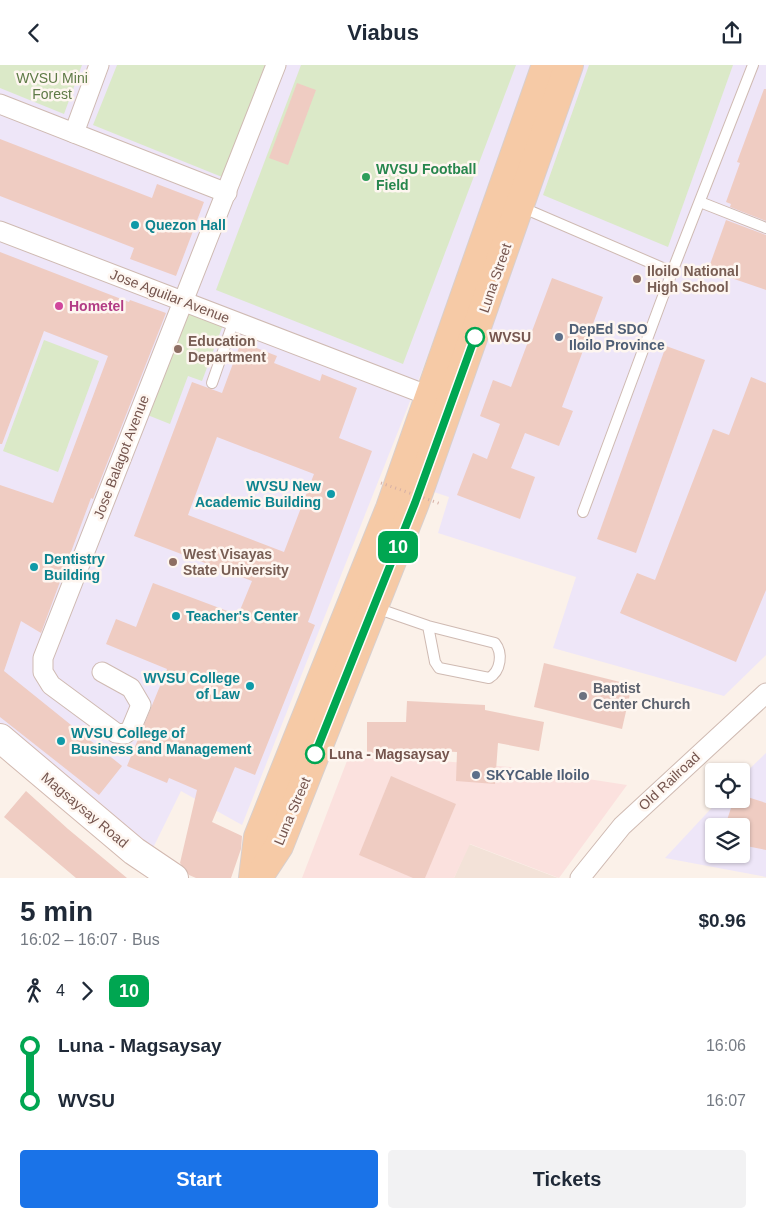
<!DOCTYPE html>
<html lang="en">
<head>
<meta charset="utf-8">
<style>
  body { margin:0; font-family:Arial,sans-serif; background:#f2f2f3; color:#1f2937; height:100vh; display:flex; flex-direction:column; font-size:19px; white-space:nowrap }
  * { box-sizing:border-box; margin:0 }
  p { font-size:16px; color:#747a83 }
  .icon { flex:none; width:28px; height:28px; fill:none; stroke:currentColor; stroke-width:2; stroke-linecap:round; stroke-linejoin:round }
  .map { position:relative; height:813px; overflow:hidden }
  .drawer { display:flex; flex-direction:column; background:#fff; flex:1 }
  .drawer>* { flex:none }
  .badge { padding:0 10px; border-radius:8px; font-size:18px; line-height:32px }
  .tools { position:absolute; left:705px; top:698px; display:grid; gap:10px }
  .tools a { display:grid; place-items:center; width:45px; height:45px; border-radius:5px; background:#fff; box-shadow:0 1px 4px #0004; font-size:25px }
  .map>.badge { position:absolute; translate:-50% -50%; box-shadow:0 0 0 2px #fff }
  .legs { display:flex; align-items:center; gap:8px; height:55px; padding:0 20px; font-size:16px }
  .legs p { margin-inline-start:auto }
  .head { display:flex; align-items:center; justify-content:space-between; height:85px; padding:0 20px }
  h1 { font-size:28px; font-weight:700; line-height:38px }
  .action { display:flex; gap:10px; margin-top:auto; padding:10px 20px }
  .action a { flex:1; height:58px; border-radius:5px; background:#1a73e8; color:#fff; font-size:20px; font-weight:700; line-height:58px; text-align:center }
  .action a+a { background:#f2f2f3; color:#1f2937 }
  ul { padding:0 20px; list-style:none }
  li { display:flex; align-items:center; gap:18px; height:55px; font-size:19px }
  li i { display:grid; place-items:center; width:8px; height:100%; margin:0 6px; background:currentColor }
  li i::after { content:''; width:12px; height:12px; margin:-6px; border:4px solid; border-radius:50%; background:#fff }
  li p { margin-inline-start:auto }
  li:first-child i { background:linear-gradient(#0000 50%,currentColor 0) }
  li:last-child i { background:linear-gradient(currentColor 50%,#0000 0) }
  header { display:flex; justify-content:space-between; align-items:center; height:65px; padding:0 20px; background:#fff; font-size:22px; font-weight:700 }
  .map>svg:first-child { display:block }
</style>
</head>
<body>
<header><svg class="icon" aria-label="back" viewBox="0 0 24 24"><path d="M15 5l-7 7 7 7"/></svg>Viabus<svg class="icon" aria-label="share" viewBox="0 0 24 24"><path d="M12 15V3M7 8l5-5 5 5M5 13v7h14v-7"/></svg></header>
<div class="map">
<svg width="766" height="813" viewBox="0 0 766 813">
  <rect width="100%" height="100%" fill="#fbf1e9"/>
  <path fill="#f3e2d8" d="M469 779 558 813H454Z"/>
  <path fill="#fbe1de" d="M350 688 510 702 627 720 559 813 470 779 454 813H302Z"/>
  <g fill="#eee6f8" fill-rule="evenodd">
    <path d="M0 0H536L420 311 242 760 181 726 152 785 0 668Z"/>
    <path d="M583 0H766V590L724 631 553 583 576 512 438 468 449 432 434 427Z"/>
    <path d="M766 688V812L665 793 720 734H741V712ZM714 761H741V789H714Z"/>
  </g>
  <g fill="#dbe9c8">
    <path d="M0 0H82L64 49 0 23Z"/>
    <path d="M117 0H265L222 112 93 60Z"/>
    <path d="M301 0H516L403 299 216 225Z"/>
    <path d="M589 0H733L668 182 543 130Z"/>
    <path d="M184 244 223 260 202 316 188 311 170 359 145 349Z"/>
    <path d="M44 275 99 296 58 407 3 386Z"/>
  </g>
  <g fill="#efccc2" fill-rule="evenodd">
    <path d="M297 18 316 25 288 100 269 93Z"/>
    <path d="M764 24H766V156L730 142 731 139 726 137 740 98 737 97Z"/>
    <path d="M0 74 152 133 157 119 204 137 176 211 130 194 134 183 0 131Z"/>
    <path d="M726 155 766 170V225L708 205Z"/>
    <path d="M0 187 129 237 130 235 166 248 93 434 91 433 41 568 21 556 4 606 122 701 99 730 0 652V420L53 438 108 291 44 266 2 379H0Z"/>
    <path d="M552 213 603 232 562 342 573 346 559 381 525 368 511 403 535 412 520 454 457 430 473 388 487 394 500 359 480 351 493 315 511 322Z"/>
    <path d="M241 277 277 291 274 298 320 316 322 309 357 323 339 373 372 386 308 557 315 560 255 710 235 702 212 757 242 771 241 784 231 813H196L189 810 180 798 197 725 169 713 167 718 127 701 167 604 106 579 116 554 136 562 153 518 238 550 252 516 134 471 192 317 222 328ZM217 372 314 409 284 487 188 450Z"/>
    <path d="M666 281 705 295 636 488 597 474Z"/>
    <path d="M751 312 766 318V525L736 597 620 548 637 508 655 515 713 364 729 370Z"/>
    <path d="M544 598 632 620 622 664 534 642Z"/>
    <path d="M407 636 485 640V645L544 657 539 686 498 678 495 719 456 716 457 687 399 684V688H367V657H406Z"/>
    <path d="M391 711 456 739 425 813H413L359 790Z"/>
    <path d="M26 726 68 764 127 813H76L4 752Z"/>
    <path d="M741 730 766 738V785L741 780V761H725L734 734H741Z"/>
  </g>
  <g fill="none" stroke-linecap="round" stroke-linejoin="round">
    <defs>
      <g id="lane">
        <path d="M700 137 766 163"/>
        <path d="M521 142 672 207 753 0"/>
        <path d="M212 318 234 255"/>
        <path d="M583 447 672 207"/>
        <path d="M376 543 428 561 495 578C503 588 501 606 489 613L439 603 435 597 428 561"/>
      </g>
      <g id="street">
        <path d="M0 39 227 128"/>
        <path d="M74 68 99 0"/>
        <path d="M0 166 440 335"/>
        <path d="M102 607 131 623 141 640 131 664 125 669 116 668 51 620 43 607V593L276 0"/>
        <path d="M580 813 622 761 766 628"/>
      </g>
      <path id="secondary" d="M0 673 134 786 174 813"/>
      <g id="primary">
        <path d="M253 813 258 772 390 443 546 0"/>
        <path d="M258 813 279 781 415 438 569 0"/>
      </g>
    </defs>
    <use href="#lane" stroke="#cfbab2" stroke-width="12"/>
    <use href="#street" stroke="#cfbab2" stroke-width="21"/>
    <use href="#secondary" stroke="#d2b9b0" stroke-width="30"/>
    <use href="#primary" stroke="#d8cfcd" stroke-width="30"/>
    <use href="#lane" stroke="#fff" stroke-width="10"/>
    <use href="#street" stroke="#fff" stroke-width="19"/>
    <use href="#secondary" stroke="#fff" stroke-width="28"/>
    <use href="#primary" stroke="#f6caa6" stroke-width="28"/>
    <path stroke="#d5afa5" stroke-width="3" stroke-dasharray="1 4" stroke-linecap="butt" d="M381 418 441 439"/>
  </g>
  <g fill="none" stroke-linecap="round" stroke-linejoin="round">
    <defs>
      <path id="line-1" d="M315 689 415 438 475 272"/>
    </defs>
    <use href="#line-1" stroke="#fff" stroke-width="11"/>
    <use href="#line-1" stroke="#00a651" stroke-width="8"/>
  </g>
  <circle fill="#2e9e5b" stroke="#fef6f0" stroke-width="2" cx="366" cy="112" r="5"/>
  <g fill="#0f9aa8" stroke="#fef6f0" stroke-width="2">
    <circle cx="135" cy="160" r="5"/>
    <circle cx="331" cy="429" r="5"/>
    <circle cx="34" cy="502" r="5"/>
    <circle cx="176" cy="551" r="5"/>
    <circle cx="250" cy="621" r="5"/>
    <circle cx="61" cy="676" r="5"/>
  </g>
  <g fill="#8d6e63" stroke="#fef6f0" stroke-width="2">
    <circle cx="637" cy="214" r="5"/>
    <circle cx="178" cy="284" r="5"/>
    <circle cx="173" cy="497" r="5"/>
  </g>
  <circle fill="#d1479c" stroke="#fef6f0" stroke-width="2" cx="59" cy="241" r="5"/>
  <g fill="#fff" stroke="#00a651" stroke-width="2.5">
    <circle cx="475" cy="272" r="9"/>
    <circle cx="315" cy="689" r="9"/>
  </g>
  <g fill="#5c6f8a" stroke="#fef6f0" stroke-width="2">
    <circle cx="559" cy="272" r="5"/>
    <circle cx="476" cy="710" r="5"/>
  </g>
  <circle fill="#6b7280" stroke="#fef6f0" stroke-width="2" cx="583" cy="631" r="5"/>
  <g text-anchor="middle" dominant-baseline="central" stroke-width="5" stroke-linejoin="round" paint-order="stroke">
    <g font-size="14" fill="#5e7a46" stroke="#fef6f0">
      <text x="52" y="13">WVSU Mini<tspan x="52" dy="16">Forest</tspan></text>
    </g>
    <g font-size="14" font-weight="bold" fill="#27864d" stroke="#fef6f0" text-anchor="start">
      <text x="376" y="104">WVSU Football<tspan x="376" dy="16">Field</tspan></text>
    </g>
    <g font-size="14" font-weight="bold" fill="#0d838f" stroke="#fef6f0" text-anchor="start">
      <text x="145" y="160">Quezon Hall</text>
      <text x="321" y="421" text-anchor="end">WVSU New<tspan x="321" dy="16">Academic Building</tspan></text>
      <text x="44" y="494">Dentistry<tspan x="44" dy="16">Building</tspan></text>
      <text x="186" y="551">Teacher's Center</text>
      <text x="240" y="613" text-anchor="end">WVSU College<tspan x="240" dy="16">of Law</tspan></text>
      <text x="71" y="668">WVSU College of<tspan x="71" dy="16">Business and Management</tspan></text>
    </g>
    <g font-size="14" font-weight="bold" fill="#785e54" stroke="#fef6f0" text-anchor="start">
      <text x="647" y="206">Iloilo National<tspan x="647" dy="16">High School</tspan></text>
      <text x="188" y="276">Education<tspan x="188" dy="16">Department</tspan></text>
      <text x="183" y="489">West Visayas<tspan x="183" dy="16">State University</tspan></text>
    </g>
    <g font-size="14" fill="#75554e" stroke="#fef6f0">
      <text transform="translate(495 213) rotate(-71)">Luna Street</text>
      <text transform="translate(170 231) rotate(21)">Jose Aguilar Avenue</text>
      <text transform="translate(121 392) rotate(-69)">Jose Balagot Avenue</text>
      <text transform="translate(669 716) rotate(-43)">Old Railroad</text>
      <text transform="translate(85 745) rotate(40)">Magsaysay Road</text>
      <text transform="translate(292 746) rotate(-67)">Luna Street</text>
    </g>
    <g font-size="14" font-weight="bold" fill="#b23c85" stroke="#fef6f0" text-anchor="start">
      <text x="69" y="241">Hometel</text>
    </g>
    <g font-size="14" font-weight="bold" fill="#4e5e75" stroke="#fef6f0" text-anchor="start">
      <text x="569" y="264">DepEd SDO<tspan x="569" dy="16">Iloilo Province</tspan></text>
      <text x="486" y="710">SKYCable Iloilo</text>
    </g>
    <g font-size="14" font-weight="bold" fill="#75554e" stroke="#fef6f0" text-anchor="start">
      <text x="489" y="272">WVSU</text>
      <text x="329" y="689">Luna - Magsaysay</text>
    </g>
    <g font-size="14" font-weight="bold" fill="#5b616d" stroke="#fef6f0" text-anchor="start">
      <text x="593" y="623">Baptist<tspan x="593" dy="16">Center Church</tspan></text>
    </g>
  </g>
</svg>
<div class="tools">
<a><svg class="icon" aria-label="locate" viewBox="0 0 24 24"><circle cx="12" cy="12" r="6"/><path d="M12 2v4M12 18v4M2 12h4M18 12h4"/></svg></a>
<a><svg class="icon" aria-label="layers" viewBox="0 0 24 24"><path d="M12 4l9 5-9 5-9-5zM3 14l9 5 9-5"/></svg></a>
</div>
<b class="badge" style="left:398px;top:482px;background:#00a651;color:#fff">10</b>
</div>
<section class="drawer">
<div class="head"><div><h1>5 min</h1><p>16:02 – 16:07 · Bus</p></div><b>$0.96</b></div>
<div class="legs"><svg class="icon" aria-label="walk" viewBox="0 0 24 24"><circle cx="13" cy="4" r="2"/><path d="M13 8l-2 6 4 7M11 14l-3 7M7 12l3-4h3l4 4"/></svg>4<svg class="icon" aria-label="forward" viewBox="0 0 24 24"><path d="M9 5l7 7-7 7"/></svg><b class="badge" style="background:#00a651;color:#fff">10</b></div>
<ul>
<li><i style="color:#00a651"></i><b>Luna - Magsaysay</b><p>16:06</p></li>
<li><i style="color:#00a651"></i><b>WVSU</b><p>16:07</p></li>
</ul>
<div class="action"><a>Start</a><a>Tickets</a></div>
</section>
</body>
</html>
